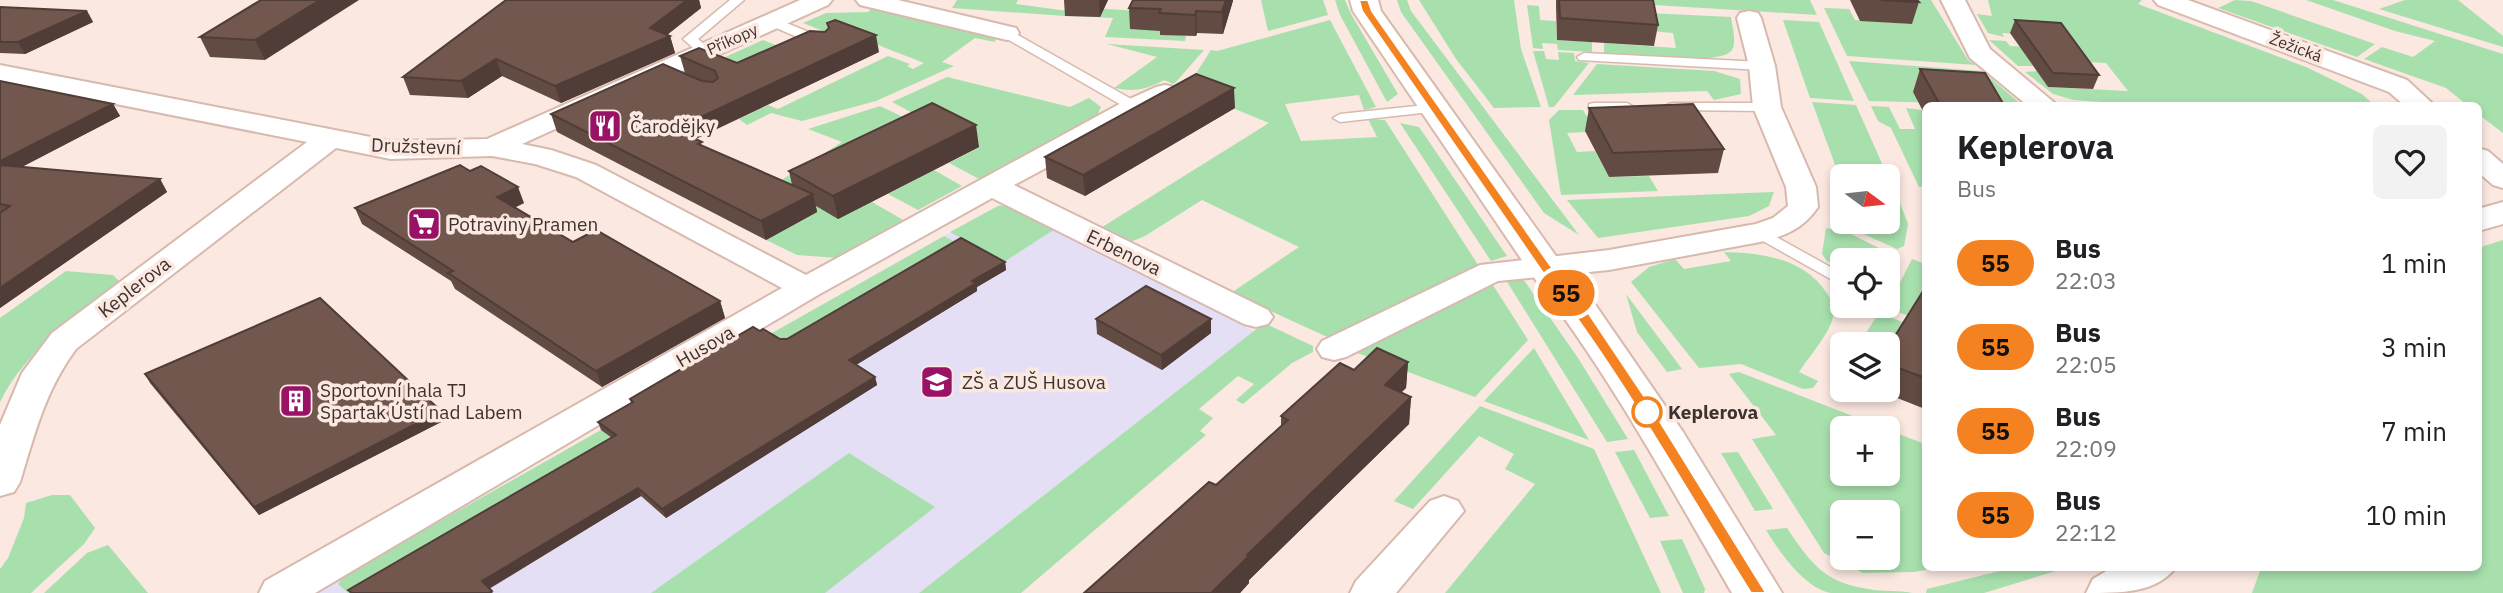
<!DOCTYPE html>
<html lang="en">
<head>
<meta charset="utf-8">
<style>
  body { margin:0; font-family:"IBM Plex Sans",sans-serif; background:#f2f2f2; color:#202124; height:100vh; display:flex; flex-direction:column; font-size:26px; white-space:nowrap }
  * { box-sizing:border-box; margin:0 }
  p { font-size:23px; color:#757577 }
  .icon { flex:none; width:38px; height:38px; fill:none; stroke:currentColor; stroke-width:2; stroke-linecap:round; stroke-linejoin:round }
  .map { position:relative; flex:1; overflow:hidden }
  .side { position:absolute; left:1922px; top:102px; width:560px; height:469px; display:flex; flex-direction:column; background:#fff; border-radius:10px; box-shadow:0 4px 10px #0003 }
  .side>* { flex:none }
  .badge { padding:0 14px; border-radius:23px; font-size:24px; line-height:46px }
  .needle { width:46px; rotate:105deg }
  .buttons { position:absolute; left:1830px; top:164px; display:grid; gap:14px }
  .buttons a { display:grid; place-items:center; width:70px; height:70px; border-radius:10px; background:#fff; box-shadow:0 4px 10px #0003; font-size:35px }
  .map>.badge { position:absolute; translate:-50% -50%; box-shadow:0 0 0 4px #fff }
  .round { display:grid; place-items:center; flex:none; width:74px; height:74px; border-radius:10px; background:#f2f2f2 }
  .head { display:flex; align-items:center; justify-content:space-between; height:119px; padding:0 35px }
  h1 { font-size:33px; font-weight:800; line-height:52px }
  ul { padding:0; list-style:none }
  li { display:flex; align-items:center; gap:21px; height:84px; padding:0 35px }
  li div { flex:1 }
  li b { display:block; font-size:26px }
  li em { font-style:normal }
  li .badge { min-width:77px; font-weight:700; text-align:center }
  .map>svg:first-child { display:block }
</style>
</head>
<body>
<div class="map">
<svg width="2503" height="593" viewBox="0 0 2503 593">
  <rect width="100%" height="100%" fill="#fbe8e1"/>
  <path fill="#e4dff5" d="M1008 205 1254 331 919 593H313L944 236 998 206Z"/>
  <g fill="#a8e0ad" fill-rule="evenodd">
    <path d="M957 0H1018L1016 4 1068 11 1065 16 952 8Z"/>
    <path d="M1261 0H1323L1328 15 1268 31Z"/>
    <path d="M1335 0H1345L1351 14 1398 94 1387 102 1340 15Z"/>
    <path d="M1397 0H1407L1411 11 1579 235 1544 213 1401 12Z"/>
    <path d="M1419 0H1514L1521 49 1541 107 1494 108 1456 59Z"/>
    <path d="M1572 0H1810L1817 15Z"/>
    <path d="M1893 0H1931L1968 60 1976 65 1847 56 1824 8 1849 9 1855 20 1911 24Z"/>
    <path d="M1988 0H2142L2138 4 2306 67 2362 94 2374 105H2142L2074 100 2053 94 2025 72 2037 71 2048 87 2128 91 2106 63 2029 59 2033 66H2018L1989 40 2006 41 2010 46 2063 49 2055 36 2002 33 2004 37 1988 33 1977 14 1992 16Z"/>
    <path d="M2235 0 2251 1 2375 44 2357 57 2218 8Z"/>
    <path d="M2306 0H2333L2503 54V133L2478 114V105H2467L2446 88 2364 59 2382 47 2413 57 2435 41 2395 31Z"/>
    <path d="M2405 0H2458L2503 36V47L2379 9Z"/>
    <path d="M1527 5 1539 6 1540 20 1556 21 1557 40 1592 42V52L1558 50 1557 44 1542 43 1543 49 1533 48Z"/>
    <path d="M1077 7 1139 11 1162 31 1186 36 1185 41 1105 37 1113 18 1073 16Z"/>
    <path d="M873 8 996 37 995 42 975 38 942 62 954 66 876 101 802 121 771 113 747 125 739 119 768 105 778 109 888 56 910 64 907 66 913 69 924 63 842 31 833 35 803 23 826 13 868 12Z"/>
    <path d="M1648 13 1731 17C1732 26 1737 42 1732 50 1720 67 1627 54 1604 53V43L1676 48 1673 33 1651 31Z"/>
    <path d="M1330 20 1376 107 1364 110 1359 95 1285 104 1301 141 1377 137 1368 119 1385 120 1480 268 1336 341 1231 293 1299 247 1202 200 1145 236 1128 243 1099 229 1269 123 1186 89 1211 50 1217 51Z"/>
    <path d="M1783 20 1819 22 1854 101 1810 98Z"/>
    <path d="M763 40 798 54 744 79 710 64Z"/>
    <path d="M1107 44 1204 50 1176 82 1173 84 1164 80C1145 90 1135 92 1114 88L1157 57Z"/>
    <path d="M1533 51H1544L1546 59 1559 60 1558 52 1574 53 1575 61 1589 63 1554 107H1549Z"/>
    <path d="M1849 61 1982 71 2022 105 1869 101Z"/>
    <path d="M1597 64 1714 71 1740 79 1741 94 1714 100 1707 91 1573 95Z"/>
    <path d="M947 77 1070 107 1089 98 1101 107 1096 118 981 180 949 163 978 148 892 102Z"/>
    <path d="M1812 102 1856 105 1888 177H1843L1841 181Z"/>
    <path d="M880 106 918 124 770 196 775 184 842 142 808 129Z"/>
    <path d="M1871 106 1889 107 1900 129H1915L1906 108 1922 110 1925 113V187H1919L1891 128 1878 121Z"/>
    <path d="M1559 110H1583L1588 118 1620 130 1567 133 1577 152 1595 151 1609 177 1649 176 1658 191 1561 195 1549 120Z"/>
    <path d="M1400 123 1419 127 1507 256 1491 261Z"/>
    <path d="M855 161 872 202 905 221 838 258 797 255 766 240 789 227 768 215 743 228 733 223Z"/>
    <path d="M934 170 962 186 918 210 888 194Z"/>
    <path d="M1888 190H1895L1908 224 1904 246 1897 249 1861 233 1857 222H1888Z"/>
    <path d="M1774 192 1769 206 1749 216 1598 238 1567 200Z"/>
    <path d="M1008 205 1055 229 1004 262 950 232 998 206Z"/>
    <path d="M1826 228 1849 233 1879 248 1872 261H1843V267L1827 261 1822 254Z"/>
    <path d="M944 236 963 246 789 347 765 337Z"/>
    <path d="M2503 240V593H2252L2260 571 2253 567H2478V248Z"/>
    <path d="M1724 252C1762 253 1803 258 1826 292 1831 299 1836 307 1833 317 1830 333 1808 358 1799 372L1818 381 1813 388 1803 389 1741 364 1699 368 1631 282 1649 267 1675 259 1684 269 1731 261Z"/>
    <path d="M1912 259 1925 264V313L1920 320 1887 308Z"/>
    <path d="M66 271 113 275 119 281C75 317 26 350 0 402V318Z"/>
    <path d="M1521 276 1578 358 1628 439 1607 442 1504 277Z"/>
    <path d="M1491 282 1528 340 1475 397 1352 351Z"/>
    <path d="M1626 294 1682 369 1667 372 1637 332Z"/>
    <path d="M1879 313 1916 327 1888 357V345H1858Z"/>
    <path d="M1264 323 1313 346V352L1292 363 1243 404 1236 400 1254 384 1238 376 1199 409 1213 418 1200 431 1206 435 1021 593H919Z"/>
    <path d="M1534 348 1589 440 1484 401Z"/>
    <path d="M1739 372 1886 429H1843V474H1888V430L1925 444V567H1939L1915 572 1863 573 1824 553 1752 439 1776 435 1729 374ZM1843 513H1888V558H1843Z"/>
    <path d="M1480 406 1594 449 1661 593H1445L1535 484 1505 469 1514 454 1479 436 1413 509 1394 501Z"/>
    <path d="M601 430 618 442 362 593H348L338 584 343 576Z"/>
    <path d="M1634 450 1669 516 1650 518 1615 452Z"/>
    <path d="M1738 452 1773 509 1755 511 1721 453Z"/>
    <path d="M849 453 935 507 825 593H651Z"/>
    <path d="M52 495H70L95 528 84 544 31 593H0V569L8 558 24 518 26 503Z"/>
    <path d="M1787 528C1811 563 1823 582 1868 589 1882 592 1899 590 1912 593 1887 593 1854 593 1831 593 1804 588 1779 551 1766 530Z"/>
    <path d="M1682 539 1705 589 1704 593H1683L1660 541Z"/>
    <path d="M108 545 148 593H44L87 553Z"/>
    <path d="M2016 567H2069L1984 593H1926L1927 589Z"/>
  </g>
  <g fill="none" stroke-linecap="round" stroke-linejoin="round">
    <defs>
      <g id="lane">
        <path d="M730 0H744L698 39 712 51 710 54H700L683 39Z"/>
        <path d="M772 17 828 40 830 43 828 46H818L767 24 766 21Z"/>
        <path d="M1007 29 1140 104 1142 107 1135 111 1130 110 1002 36V30Z"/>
        <path d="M1584 53 1762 62 1769 66 1762 70 1579 60 1577 57Z"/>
        <path d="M1594 103H1627L1634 107 1627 111 1589 110V104Z"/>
        <path d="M1673 103H1767L1774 107 1767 111 1668 110V104Z"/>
        <path d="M1435 104 1440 105V111L1340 122 1333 118 1340 114Z"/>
        <path d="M1760 228 1843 274V286L1754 236 1752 233 1754 230Z"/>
      </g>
      <g id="street">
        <path d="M800 0H832L828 5 522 144 551 150 596 165 806 275 1125 101 1156 87 1165 85 1174 87 1178 93 1174 99 1014 185 1268 310 1273 317 1268 324 1256 327 1244 324 992 198 818 295 315 593H259L265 581 782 288 576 177 535 164 492 156 391 159 336 148 76 349C45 391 35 433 20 482L14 492 0 496V425L22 373 52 333 307 142 0 81V65L391 141 487 139Z"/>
        <path d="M856 0H898L1016 28 1019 33 1016 38 1007 40 860 5Z"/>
        <path d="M1941 0H1965L1990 49 2057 105H2027L1970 58Z"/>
        <path d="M2154 0H2188L2407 80 2434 105H2404L2389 92 2158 5Z"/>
        <path d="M1749 11 1758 13 1761 18 1775 66 1781 107 1816 187 1818 207C1803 229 1785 236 1760 242L1609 270 1498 281 1346 357 1334 360 1322 357 1317 349 1322 341 1480 265 1609 250 1756 224 1773 218 1788 206 1786 187 1753 107 1749 66 1737 18 1740 13Z"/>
        <path d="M2478 148 2488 151 2503 164V188L2493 185 2478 172Z"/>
        <path d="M1444 496 1458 501 1464 511 1396 593H1350L1356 581 1430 501Z"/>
      </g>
      <g id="secondary">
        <path d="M1350 0H1378L1381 11 1558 259 1592 300 1683 432 1782 593H1732C1669 485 1609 373 1532 275L1353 11Z"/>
        <path d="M2503 202V224L2478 231V209Z"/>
        <path d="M2113 567H2176C2157 593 2121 593 2086 593L2093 579Z"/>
      </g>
    </defs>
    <use href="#lane" stroke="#d8b9ae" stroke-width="3"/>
    <use href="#street" stroke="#d8b9ae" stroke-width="4"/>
    <use href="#secondary" stroke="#d8b9ae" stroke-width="4"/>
    <use href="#lane" fill="#fff" fill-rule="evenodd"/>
    <use href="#street" fill="#fff" fill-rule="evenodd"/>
    <use href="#secondary" fill="#fff" fill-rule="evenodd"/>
  </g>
  <g fill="#624b43">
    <path d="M261 0 265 60 210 57 200 37Z"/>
    <path d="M506 0H699L701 8 667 35 670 36 675 53 561 103 502 76 468 98 410 95 403 77Z"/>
    <path d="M1064 0H1108L1100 17 1065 16Z"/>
    <path d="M1233 0 1223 34 1197 33 1196 36 1160 35V31L1130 29 1129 8Z"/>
    <path d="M1556 0H1653L1658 25 1654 46 1557 40 1556 7Z"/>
    <path d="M1850 0H1917L1919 2 1912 24 1860 21Z"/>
    <path d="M0 7 87 11 93 22 25 54 0 53Z"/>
    <path d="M2015 20 2099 75 2093 89 2048 87 2010 33Z"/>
    <path d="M879 52 696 139 703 146 792 185 789 171 979 147 838 219 816 206 817 212 766 240 557 132 551 114 705 82 685 73 680 56 737 63Z"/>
    <path d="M1920 69 2004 105H1925V115L1913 92Z"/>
    <path d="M0 81 113 104 120 116 22 167 160 179 167 192 0 308Z"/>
    <path d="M1235 108 1085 196 1047 178 1045 157Z"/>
    <path d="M1589 108 1724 149 1718 173 1609 177 1585 131Z"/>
    <path d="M524 203 514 208 573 242 720 301 725 318 602 387 455 289 451 281 362 224 355 208Z"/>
    <path d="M1005 262 1006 270 977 287V291L856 365 875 377 877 385 666 518 641 496 489 589 493 593H350L348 590 612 438 601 430 598 422 631 403 630 399 760 331 780 339H787Z"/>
    <path d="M1925 288V409L1877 390H1888V347Z"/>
    <path d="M1096 319 1211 333 1162 370 1097 334Z"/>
    <path d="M1408 362 1406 388 1401 392 1411 397 1409 424 1249 580V583L1240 593H1084L1216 485 1281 426V416L1354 370Z"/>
    <path d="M145 374 445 420 259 515 150 383Z"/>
  </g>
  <g fill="#503d37">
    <path d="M320 0H359L265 60 255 40Z"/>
    <path d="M687 0H699L701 8 659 41 670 36 675 53 561 103 555 86 650 28Z"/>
    <path d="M1099 0H1108L1100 17Z"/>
    <path d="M1226 0H1233V1L1223 34 1222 12Z"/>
    <path d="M87 11 93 22 25 54 18 42Z"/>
    <path d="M1196 11 1197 33 1196 36 1195 15Z"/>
    <path d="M876 35 879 52 680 146 675 129Z"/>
    <path d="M496 59 502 76 468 98 461 81Z"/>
    <path d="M1234 88 1235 108 1085 196 1083 175Z"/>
    <path d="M113 104 120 116 2 177 0 173V161Z"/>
    <path d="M976 125 979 147 838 219 833 196Z"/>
    <path d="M160 179 167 192 0 308V288Z"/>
    <path d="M518 187 524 203 503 213 497 197Z"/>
    <path d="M813 194 817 212 766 240 761 221Z"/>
    <path d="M1005 262 1006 270 977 287V291L851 368 849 360 972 281Z"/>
    <path d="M720 301 725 318 602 387 596 371Z"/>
    <path d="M1211 319V333L1162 370 1161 355Z"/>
    <path d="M1408 362 1406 388 1383 411 1385 385Z"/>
    <path d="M875 377 877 385 666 518 662 509Z"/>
    <path d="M1411 397 1409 424 1249 580V583L1240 593H1211L1247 555Z"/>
    <path d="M441 411 445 420 259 515 254 507Z"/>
    <path d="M638 488 641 496 486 590 482 581Z"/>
  </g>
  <g fill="#72574e" stroke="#503d37" stroke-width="2">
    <path d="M261 0H320L255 40 200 37Z"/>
    <path d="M506 0H687L650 28 670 36 555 86 496 59 461 81 403 77Z"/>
    <path d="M1133 0H1226L1222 12 1196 11 1195 15 1159 13 1161 9 1129 8Z"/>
    <path d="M1559 0H1653L1658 25 1560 18Z"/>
    <path d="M1881 0H1917L1919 2Z"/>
    <path d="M0 7 87 11 18 42H0Z"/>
    <path d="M835 20 876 35 675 129 702 142 698 144 813 194 761 221 551 114 663 64 702 81 713 82 718 78 715 71 680 56 699 48 737 63 810 31 825 32 829 28 827 23Z"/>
    <path d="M2015 20 2061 23 2099 75 2053 73Z"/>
    <path d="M1920 69 1985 73 2004 105H1940Z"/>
    <path d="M1196 74 1234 88 1083 175 1045 157Z"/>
    <path d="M0 81 113 104 0 161Z"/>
    <path d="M932 103 976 125 833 196 789 171Z"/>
    <path d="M1693 104 1724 149 1613 153 1589 108Z"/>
    <path d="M0 165 160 179 0 288V213L10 206 0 204Z"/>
    <path d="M460 165 470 171 481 166 518 187 497 197 573 242 596 230 720 301 596 371 448 273 453 271 355 208Z"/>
    <path d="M961 238 1005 262 972 281 976 283 849 360 875 377 662 509 638 488 482 581 492 591 489 593H352L348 590 616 435 598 422 633 402 630 399 753 327 760 331 763 329 780 339H787Z"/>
    <path d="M1146 286 1211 319 1161 355 1096 319Z"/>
    <path d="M1925 288V378L1888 364V347Z"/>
    <path d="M320 298 441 411 254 507 145 374Z"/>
    <path d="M1377 348 1408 362 1385 385 1411 397 1247 555 1249 556 1211 593H1084L1209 482 1216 485 1288 420 1281 416 1340 363 1354 370Z"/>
  </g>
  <path fill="#f58220" stroke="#fff" stroke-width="2" d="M1359 0H1368L1372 11 1550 265 1583 305 1646 399 1763 588 1766 593H1751C1684 487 1621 372 1541 270L1362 11Z"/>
  <defs>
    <symbol id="restaurant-square" viewBox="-11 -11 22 22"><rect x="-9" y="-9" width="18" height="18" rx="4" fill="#991266" stroke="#fbe8e1"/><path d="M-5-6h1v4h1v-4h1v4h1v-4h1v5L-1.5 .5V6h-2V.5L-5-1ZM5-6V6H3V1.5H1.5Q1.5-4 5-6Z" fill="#fff"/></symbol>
    <symbol id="supermarket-square" viewBox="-11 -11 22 22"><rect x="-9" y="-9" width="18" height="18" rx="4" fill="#991266" stroke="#fbe8e1"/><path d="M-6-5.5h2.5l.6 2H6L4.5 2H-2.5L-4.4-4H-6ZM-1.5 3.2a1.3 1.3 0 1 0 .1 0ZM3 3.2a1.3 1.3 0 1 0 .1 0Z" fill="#fff"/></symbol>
    <symbol id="school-square" viewBox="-11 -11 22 22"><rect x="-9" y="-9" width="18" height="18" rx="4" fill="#991266" stroke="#fbe8e1"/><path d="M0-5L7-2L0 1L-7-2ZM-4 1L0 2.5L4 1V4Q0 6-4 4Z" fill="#fff"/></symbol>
    <symbol id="building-square" viewBox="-11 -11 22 22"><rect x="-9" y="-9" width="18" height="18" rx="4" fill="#991266" stroke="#fbe8e1"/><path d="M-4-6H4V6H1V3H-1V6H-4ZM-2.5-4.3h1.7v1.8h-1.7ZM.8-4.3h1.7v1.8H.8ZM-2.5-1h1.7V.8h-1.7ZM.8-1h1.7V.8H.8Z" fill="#fff"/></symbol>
  </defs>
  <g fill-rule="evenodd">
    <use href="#restaurant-square" x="586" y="107" width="38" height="38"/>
    <use href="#supermarket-square" x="405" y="205" width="38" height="38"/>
    <use href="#school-square" x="918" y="363" width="38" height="38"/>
    <use href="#building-square" x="277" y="382" width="38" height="38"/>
  </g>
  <circle fill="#fff" stroke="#f58220" stroke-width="3.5" cx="1647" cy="412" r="14"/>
  <g text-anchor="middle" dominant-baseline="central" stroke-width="7" stroke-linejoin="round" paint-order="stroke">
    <g font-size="16" fill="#3e322e" stroke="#fbe8e1">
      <text transform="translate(732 39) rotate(-24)">Příkopy</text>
      <text transform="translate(2296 47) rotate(21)">Žežická</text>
    </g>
    <g font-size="19" fill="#3e322e" stroke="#fbe8e1" text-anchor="start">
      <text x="630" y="126">Čarodějky</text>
      <text x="448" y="224">Potraviny Pramen</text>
      <text x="962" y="382">ZŠ a ZUŠ Husova</text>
      <text x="320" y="390">Sportovní hala TJ<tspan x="320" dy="22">Spartak Ústí nad Labem</tspan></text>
    </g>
    <g font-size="19" fill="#3e322e" stroke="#fbe8e1">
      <text transform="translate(416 146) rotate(2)">Družstevní</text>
      <text transform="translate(1124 252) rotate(26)">Erbenova</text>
      <text transform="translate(134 287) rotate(-38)">Keplerova</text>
      <text transform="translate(705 346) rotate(-30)">Husova</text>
    </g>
    <g font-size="19" font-weight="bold" fill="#3e322e" stroke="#fbe8e1" text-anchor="start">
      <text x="1668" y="412">Keplerova</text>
    </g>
  </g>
</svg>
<div class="buttons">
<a><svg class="needle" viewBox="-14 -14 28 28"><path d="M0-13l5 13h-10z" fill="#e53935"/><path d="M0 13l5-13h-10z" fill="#757577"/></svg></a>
<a><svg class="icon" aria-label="locate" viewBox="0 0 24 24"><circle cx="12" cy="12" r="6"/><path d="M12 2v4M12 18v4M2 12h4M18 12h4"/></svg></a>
<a><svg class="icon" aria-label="layers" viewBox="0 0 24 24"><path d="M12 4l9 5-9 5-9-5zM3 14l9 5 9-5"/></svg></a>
<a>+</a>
<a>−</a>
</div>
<b class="badge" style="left:1566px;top:293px;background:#f58220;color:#111">55</b>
<section class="side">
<div class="head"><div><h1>Keplerova</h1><p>Bus</p></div><a class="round"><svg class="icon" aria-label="heart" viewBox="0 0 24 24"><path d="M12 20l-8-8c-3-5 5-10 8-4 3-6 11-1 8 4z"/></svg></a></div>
<ul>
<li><span class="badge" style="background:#f58220;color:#111">55</span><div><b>Bus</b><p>22:03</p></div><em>1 min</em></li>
<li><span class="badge" style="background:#f58220;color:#111">55</span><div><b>Bus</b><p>22:05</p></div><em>3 min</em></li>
<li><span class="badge" style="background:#f58220;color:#111">55</span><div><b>Bus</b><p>22:09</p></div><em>7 min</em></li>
<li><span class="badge" style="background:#f58220;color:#111">55</span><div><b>Bus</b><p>22:12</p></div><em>10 min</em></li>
</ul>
</section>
</div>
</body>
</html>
